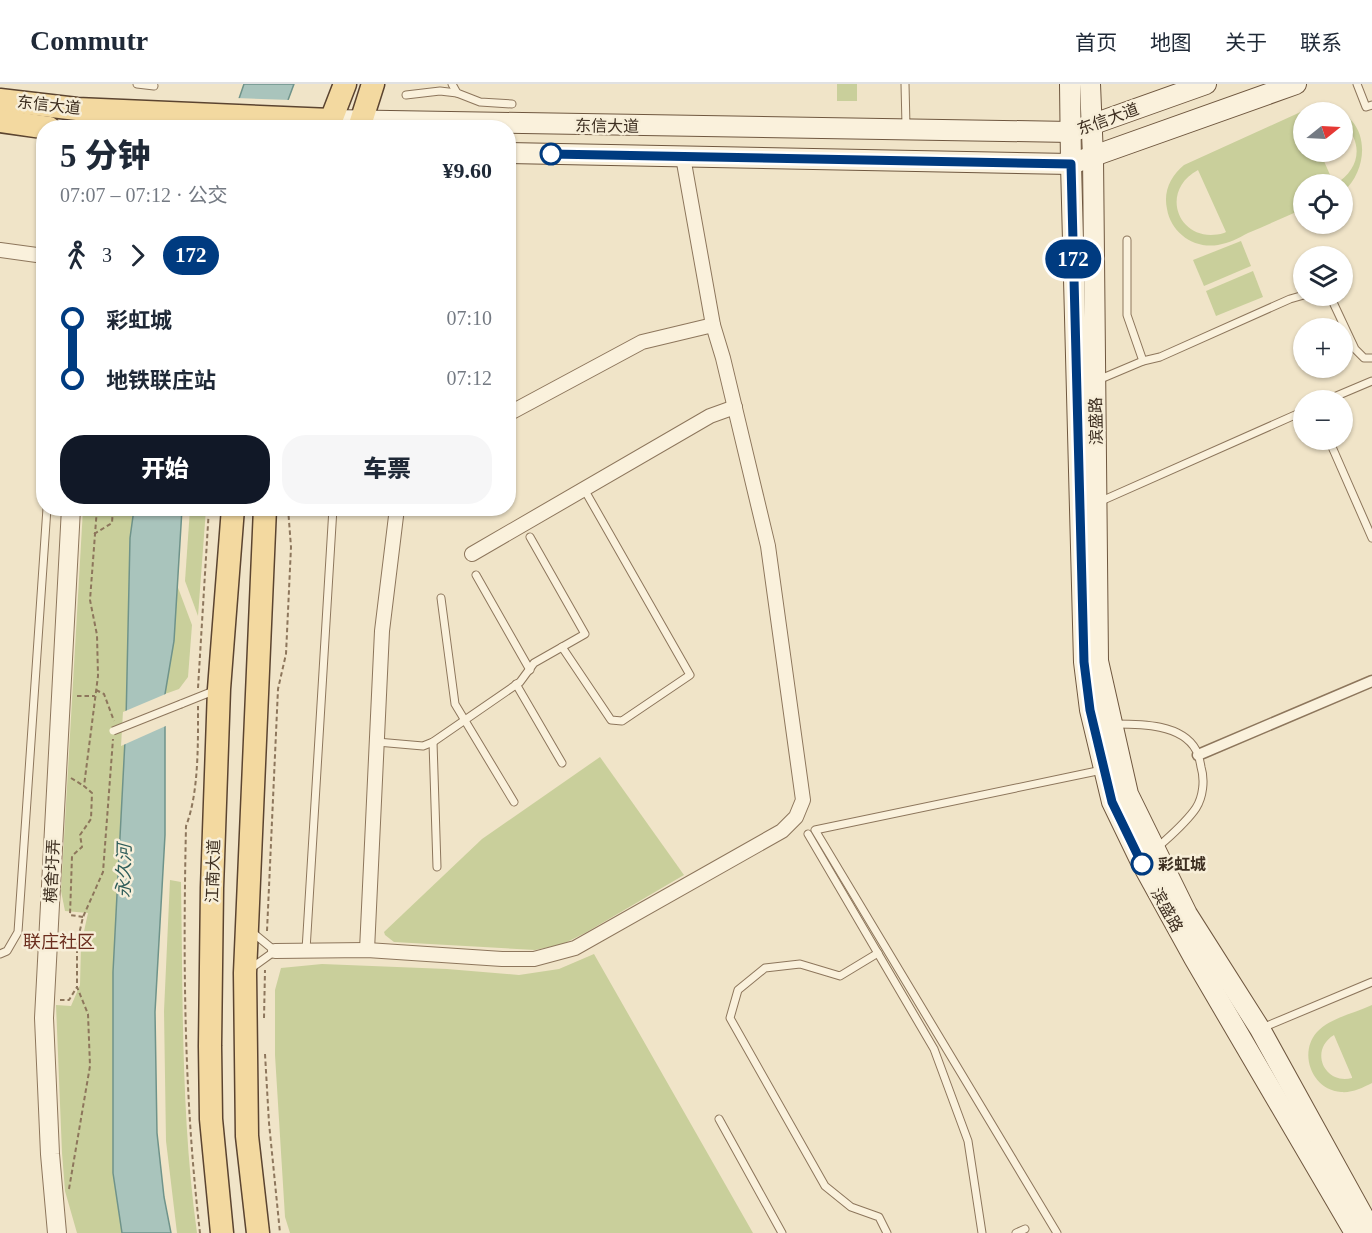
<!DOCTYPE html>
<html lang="zh">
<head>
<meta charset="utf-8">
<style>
  body { margin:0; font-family:"Times New Roman","Noto Sans SC",serif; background:#f6f6f7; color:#1f2937; height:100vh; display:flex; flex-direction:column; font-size:22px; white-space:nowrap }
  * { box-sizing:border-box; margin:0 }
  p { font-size:20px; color:#747a83 }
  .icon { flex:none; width:33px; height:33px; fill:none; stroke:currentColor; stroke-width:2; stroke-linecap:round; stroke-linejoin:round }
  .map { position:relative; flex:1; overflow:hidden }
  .panel { position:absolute; left:36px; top:36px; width:480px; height:396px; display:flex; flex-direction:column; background:#fff; border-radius:24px; box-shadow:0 2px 4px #0004 }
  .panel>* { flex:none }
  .badge { padding:0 12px; border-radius:20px; font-size:21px; line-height:39px }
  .needle { width:39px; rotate:72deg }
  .fabs { position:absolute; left:1293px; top:18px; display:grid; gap:12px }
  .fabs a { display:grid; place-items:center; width:60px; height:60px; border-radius:50%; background:#fff; box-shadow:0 2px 4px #0004; font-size:30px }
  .map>.badge { position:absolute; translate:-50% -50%; box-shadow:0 0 0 3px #fff }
  .legs { display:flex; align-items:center; gap:9px; height:66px; padding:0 24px; font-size:20px }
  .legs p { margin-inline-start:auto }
  .headline { display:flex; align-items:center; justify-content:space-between; height:102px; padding:0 24px }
  h1 { font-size:33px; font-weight:800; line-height:45px }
  .button { display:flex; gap:12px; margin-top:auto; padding:12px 24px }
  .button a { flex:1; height:69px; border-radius:24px; background:#111827; color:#fff; font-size:24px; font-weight:800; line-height:69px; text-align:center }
  .button a+a { background:#f6f6f7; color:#1f2937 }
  ul { padding:0 24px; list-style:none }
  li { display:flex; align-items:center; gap:21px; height:60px; font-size:22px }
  li i { display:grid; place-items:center; width:9px; height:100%; margin:0 8px; background:currentColor }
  li i::after { content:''; width:15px; height:15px; margin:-8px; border:4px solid; border-radius:50%; background:#fff }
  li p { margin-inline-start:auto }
  li:first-child i { background:linear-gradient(#0000 50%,currentColor 0) }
  li:last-child i { background:linear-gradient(currentColor 50%,#0000 0) }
  header { display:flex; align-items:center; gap:36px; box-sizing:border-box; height:84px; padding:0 30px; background:#fff; border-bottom:2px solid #e0e1e3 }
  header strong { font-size:28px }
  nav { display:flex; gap:33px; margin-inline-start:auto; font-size:21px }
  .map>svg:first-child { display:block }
</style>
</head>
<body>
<header>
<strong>Commutr</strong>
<nav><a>首页</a><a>地图</a><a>关于</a><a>联系</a></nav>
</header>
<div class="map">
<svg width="1372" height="1149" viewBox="0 0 1372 1149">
  <rect width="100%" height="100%" fill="#f0e4c8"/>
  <g fill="#c9cf9b" fill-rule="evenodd">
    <rect x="837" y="0" width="20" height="17"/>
    <path d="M1323 23C1370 28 1372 83 1343 108L1342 100H1335C1359 87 1365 59 1343 40L1342 28H1304V68H1320L1334 100H1304L1303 125C1285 133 1267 141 1248 149 1239 154 1229 159 1218 161 1194 165 1171 149 1167 125 1163 107 1171 92 1184 81L1305 26ZM1198 86 1226 148 1224 149C1180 162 1157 108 1198 86Z"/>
    <path d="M1241 157 1251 182 1204 202 1193 176Z"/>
    <path d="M1253 187 1263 213 1216 232 1206 207Z"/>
    <path d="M83 425H134L130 454 126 637 113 888V1089L122 1149H77L65 1107 62 1069 56 921 71 922 80 901 81 861 88 829 65 827 61 807Z"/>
    <path d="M190 425H206L198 532 185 497Z"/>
    <path d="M177 501 192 541 188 593 179 605 165 610 174 557Z"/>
    <path d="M600 673 684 791 585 849 563 860 535 866 394 858 385 851 384 848 482 755Z"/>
    <path d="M170 796 181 798C183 915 181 1033 197 1149H177L166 1057 164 927Z"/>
    <path d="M594 870 753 1149H290L285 1133 275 971V906L281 884 322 880 447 885 519 891 559 885Z"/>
    <path d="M1372 921V999C1362 1004 1352 1009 1341 1008 1312 1006 1298 969 1317 948 1330 934 1355 929 1372 921ZM1334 951 1352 993V994C1324 1001 1309 966 1334 951Z"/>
  </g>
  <g fill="#a9c4bc" stroke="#6f938a" stroke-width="1.5">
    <path d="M244 0H294L278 43 229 44Z"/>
    <path d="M134 425H182L174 557 165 610V751L155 928 157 1049 164 1113 171 1149H122L113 1089V888L126 637 130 454Z"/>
  </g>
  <g fill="#f0e4c8">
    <path d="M236 14 291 16 281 44 226 43Z"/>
    <path d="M168 609V641L121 662 123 628Z"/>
  </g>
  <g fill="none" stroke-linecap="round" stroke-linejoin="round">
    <defs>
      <g id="service">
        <path d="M137 0 154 2"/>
        <path d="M452 0 457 9 480 18 512 20"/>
        <path d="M905 0 906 42"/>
        <path d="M1357 0 1366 23 1372 21"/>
        <path d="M406 11 440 7 457 9"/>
        <path d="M1127 156V231L1143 277"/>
        <path d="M1324 212 1331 214 1355 265 1364 274H1372"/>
        <path d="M1098 296 1143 277 1160 273 1290 215 1304 211"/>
        <path d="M42 314 44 317"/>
        <path d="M1327 316 1372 297"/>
        <path d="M1329 356 1372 454"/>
        <path d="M1099 418 1304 327"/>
        <path d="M476 491 530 586"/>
        <path d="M441 514 455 620 514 718"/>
        <path d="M562 563 611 636 622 637 690 591 584 405"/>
        <path d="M516 600 562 679"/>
        <path d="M181 620 216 606"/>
        <path d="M1115 640C1141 640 1182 640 1196 666 1199 671 1200 677 1201 683 1205 696 1203 713 1196 724 1186 739 1170 752 1157 764"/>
        <path d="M377 658 423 662 433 658 520 598 534 579 585 550 530 453"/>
        <path d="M433 658 437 783"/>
        <path d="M808 750 934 965 968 1057 982 1149"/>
        <path d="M306 866 333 424"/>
        <path d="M878 869 840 892 800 880 765 884 738 906 730 934 825 1102 851 1123 879 1133 887 1149"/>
        <path d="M0 870 7 867 18 848 47 424"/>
        <path d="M250 885 275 867 252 848"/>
        <path d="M1262 944 1372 898"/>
        <path d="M719 1035 782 1149"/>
        <path d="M1016 1149 1025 1145"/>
        <path d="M1057 1149 815 746 1102 686"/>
      </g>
      <path id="pedestrian" d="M1198 671 1372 597"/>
      <g id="minor">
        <path d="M0 166 44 172"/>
        <path d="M508 330 642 258 713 241"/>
        <path d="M472 470 710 332 735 323"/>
        <path d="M367 866 382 547 397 424"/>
        <path d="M275 867 367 866 502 875H534L575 864 782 747 796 733 803 716 768 462 723 274 713 241 683 73"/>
      </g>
      <path id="tertiary" d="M57 1149 50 1070 44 934 71 424"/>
      <g id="secondary">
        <path d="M1070 0 1071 80 1084 578 1090 626 1112 718 1140 776 1194 874 1355 1149"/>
        <path d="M1090 0 1093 73 1098 577 1128 710 1187 830 1260 945 1372 1148"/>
        <path d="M331 36 1071 48 1206 0"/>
        <path d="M508 69 1071 80 1296 0"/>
      </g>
      <g id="primary">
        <path d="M0 16 77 25 331 36"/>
        <path d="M0 37 49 44"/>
        <path d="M328 44 345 0"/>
        <path d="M359 44 373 0"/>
        <path d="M222 1149 211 1035 210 962 212 804 219 605 233 424"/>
        <path d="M258 1149 247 1052 245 889 265 424"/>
      </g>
    </defs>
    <use href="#service" stroke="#8d765c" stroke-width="9"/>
    <use href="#pedestrian" stroke="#8d765c" stroke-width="13"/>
    <use href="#minor" stroke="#8d765c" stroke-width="16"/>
    <use href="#tertiary" stroke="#8d765c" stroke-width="20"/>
    <use href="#secondary" stroke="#6f573f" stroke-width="22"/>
    <use href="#primary" stroke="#5b4430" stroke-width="25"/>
    <g stroke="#8d765c" stroke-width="2" stroke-dasharray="4.5 3" stroke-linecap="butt">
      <path d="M94 450 112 439 113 424"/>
      <path d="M198 604 209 424"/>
      <path d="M96 606 104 610 114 637"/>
      <path d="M77 612H95"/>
      <path d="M198 622C198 658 199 709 186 742 183 878 184 1014 200 1149"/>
      <path d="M71 694 84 702"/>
      <path d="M83 833 70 831 72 772 82 763 80 751 91 735 92 709 84 702 98 592 97 551 90 516 97 424"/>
      <path d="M267 847 278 605 286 570 291 463 288 424"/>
      <path d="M60 916H69L77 903"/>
      <path d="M264 934 265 886"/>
      <path d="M265 970 269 1039 280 1149"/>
      <path d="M69 1105 90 982 88 930 77 903V859L83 833 103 788 113 655"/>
    </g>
    <use href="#service" stroke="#faf1dc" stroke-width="7"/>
    <use href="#pedestrian" stroke="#faf1dc" stroke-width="10"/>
    <use href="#minor" stroke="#faf1dc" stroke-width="14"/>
    <use href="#tertiary" stroke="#faf1dc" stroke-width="18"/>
    <use href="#secondary" stroke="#faf1dc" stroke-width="20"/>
    <use href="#primary" stroke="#f3d9a0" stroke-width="22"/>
    <defs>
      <path id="service-bridge" d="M113 647 181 620"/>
    </defs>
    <use href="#service-bridge" stroke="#8d765c" stroke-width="9" stroke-linecap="butt"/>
    <use href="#service-bridge" stroke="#faf1dc" stroke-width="7"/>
  </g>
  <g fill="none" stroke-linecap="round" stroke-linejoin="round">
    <defs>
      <path id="line-1" d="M551 70 1071 80 1084 578 1090 626 1112 718 1142 780"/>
    </defs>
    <use href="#line-1" stroke="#fff" stroke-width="14"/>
    <use href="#line-1" stroke="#003b80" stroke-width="9"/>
  </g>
  <g fill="#fff" stroke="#003b80" stroke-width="3">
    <circle cx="551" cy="70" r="10"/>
    <circle cx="1142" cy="780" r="10"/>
  </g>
  <g text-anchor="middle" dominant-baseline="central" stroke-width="5" stroke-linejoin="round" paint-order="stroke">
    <g font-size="16" fill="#3d2e20" stroke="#f7eed8">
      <text transform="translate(49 21) rotate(6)">东信大道</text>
      <text transform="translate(1108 35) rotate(-20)">东信大道</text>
      <text transform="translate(607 42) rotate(1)">东信大道</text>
      <text transform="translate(1096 337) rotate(-91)">滨盛路</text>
      <text transform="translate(52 787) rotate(-87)">横舍圩弄</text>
      <text transform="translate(213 787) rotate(-88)">江南大道</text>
      <text transform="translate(1167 826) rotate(61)">滨盛路</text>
    </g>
    <g font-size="16" font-weight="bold" fill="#3d2e20" stroke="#f7eed8" text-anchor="start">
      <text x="1158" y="780">彩虹城</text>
    </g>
    <g font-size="18" font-style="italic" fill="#2f5d5a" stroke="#f7eed8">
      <text transform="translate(124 787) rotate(-89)">永久河</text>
    </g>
    <g font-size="18" fill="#6b2e1e" stroke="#f7eed8">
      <text x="59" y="858">联庄社区</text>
    </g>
  </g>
</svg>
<div class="fabs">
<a><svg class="needle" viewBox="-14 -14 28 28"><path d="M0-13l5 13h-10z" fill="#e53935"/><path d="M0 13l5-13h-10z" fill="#747a83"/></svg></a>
<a><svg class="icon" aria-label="locate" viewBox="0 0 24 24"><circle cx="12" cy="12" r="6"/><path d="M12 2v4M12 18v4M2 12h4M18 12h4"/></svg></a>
<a><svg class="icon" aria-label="layers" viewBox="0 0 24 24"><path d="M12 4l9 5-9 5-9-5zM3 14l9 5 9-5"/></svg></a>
<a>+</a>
<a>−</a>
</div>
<b class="badge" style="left:1073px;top:175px;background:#003b80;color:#fff">172</b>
<section class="panel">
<div class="headline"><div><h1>5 分钟</h1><p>07:07 – 07:12 · 公交</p></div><b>¥9.60</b></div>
<div class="legs"><svg class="icon" aria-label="walk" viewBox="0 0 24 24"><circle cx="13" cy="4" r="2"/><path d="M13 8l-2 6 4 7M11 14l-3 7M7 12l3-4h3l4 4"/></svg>3<svg class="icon" aria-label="forward" viewBox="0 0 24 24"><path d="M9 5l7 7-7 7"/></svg><b class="badge" style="background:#003b80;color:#fff">172</b></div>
<ul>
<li><i style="color:#003b80"></i><b>彩虹城</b><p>07:10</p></li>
<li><i style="color:#003b80"></i><b>地铁联庄站</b><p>07:12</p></li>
</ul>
<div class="button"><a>开始</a><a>车票</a></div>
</section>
</div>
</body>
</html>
